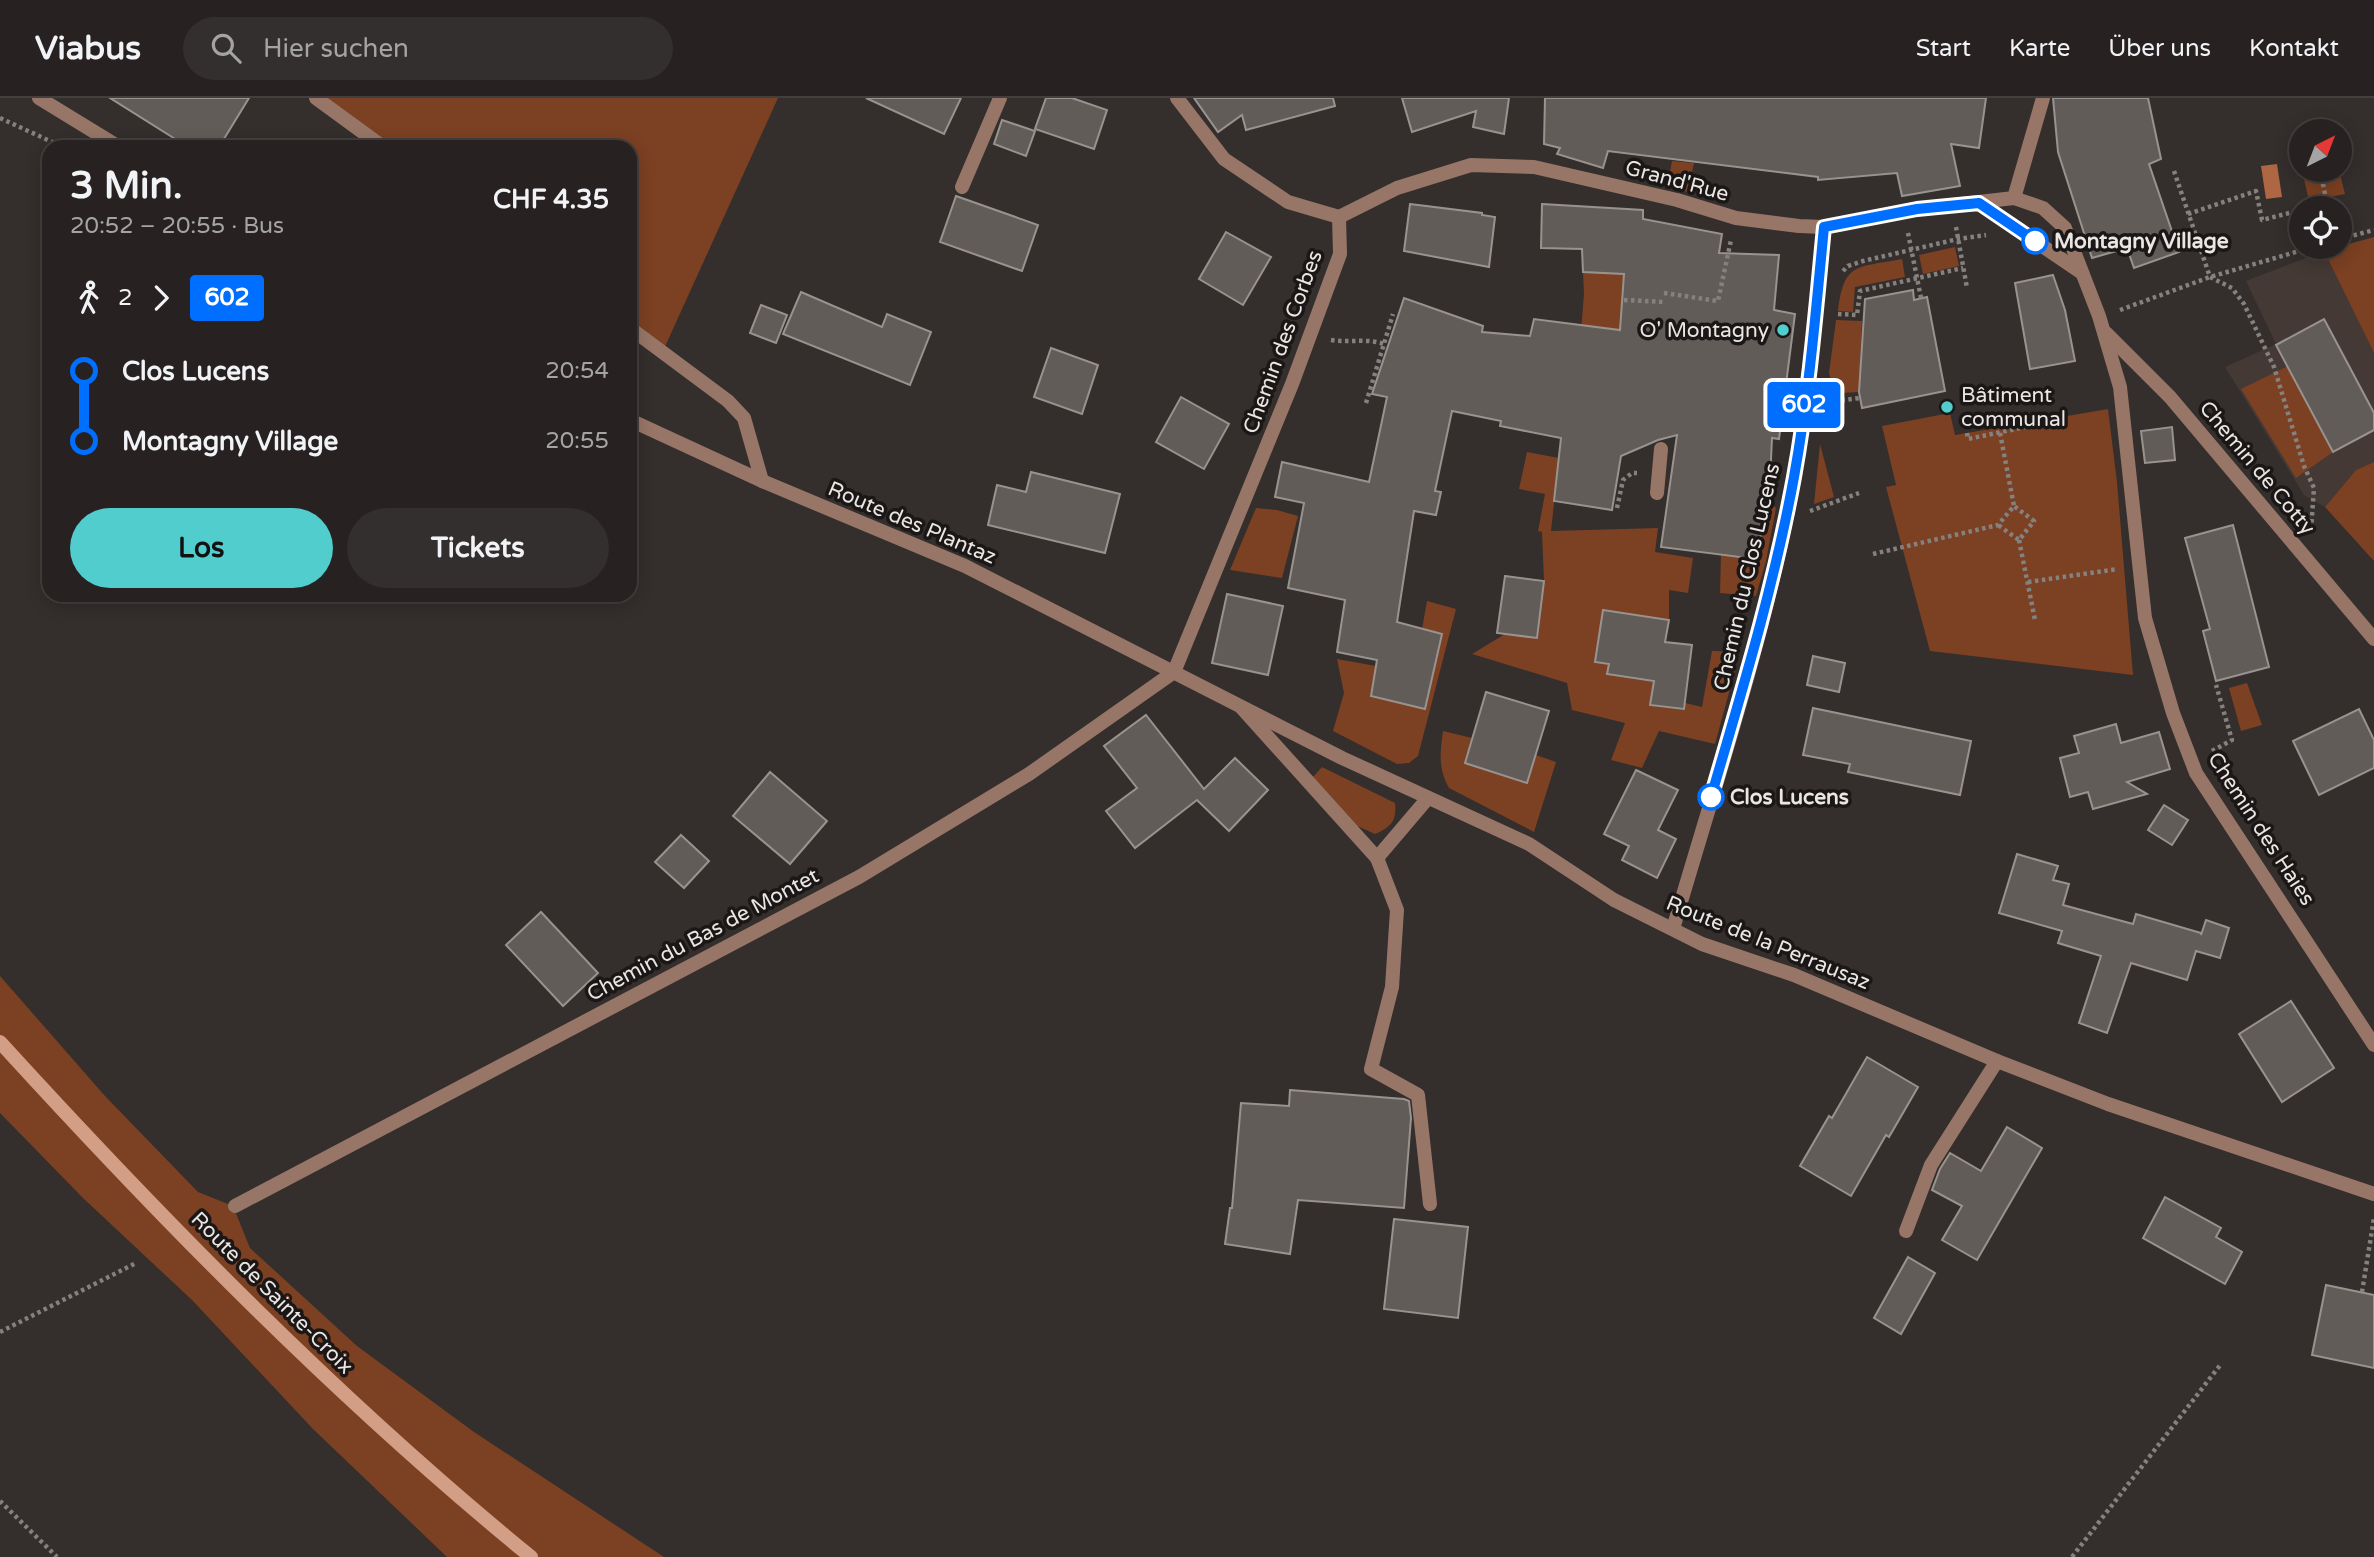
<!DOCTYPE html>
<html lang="de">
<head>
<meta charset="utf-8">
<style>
  body { margin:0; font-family:"Varela Round",sans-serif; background:#332f2e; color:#f1f3f6; height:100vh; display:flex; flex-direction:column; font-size:26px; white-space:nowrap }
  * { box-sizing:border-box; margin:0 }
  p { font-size:23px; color:#a4a4a5 }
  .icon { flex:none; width:38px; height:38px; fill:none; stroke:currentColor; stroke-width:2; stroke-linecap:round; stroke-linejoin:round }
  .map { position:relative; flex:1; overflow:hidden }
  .drawer { position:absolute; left:42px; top:42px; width:595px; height:462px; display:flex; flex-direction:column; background:#272221; border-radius:21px; box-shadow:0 4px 18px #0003,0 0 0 2px #433f3f }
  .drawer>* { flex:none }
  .badge { padding:0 14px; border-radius:5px; font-size:24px; line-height:46px }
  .needle { width:46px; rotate:42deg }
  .fabs { position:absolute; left:2289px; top:21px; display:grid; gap:14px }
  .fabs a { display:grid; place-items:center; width:63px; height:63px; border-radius:50%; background:#272221; box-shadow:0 4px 18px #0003,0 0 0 2px #433f3f; font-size:35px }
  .map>.badge { position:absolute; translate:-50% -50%; box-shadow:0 0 0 4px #fff }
  .legs { display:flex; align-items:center; gap:10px; height:77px; padding:0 28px; font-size:23px }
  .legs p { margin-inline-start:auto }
  .head { display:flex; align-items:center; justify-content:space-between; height:119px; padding:0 28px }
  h1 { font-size:38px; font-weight:700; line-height:52px }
  .primary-button { display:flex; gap:14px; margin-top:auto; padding:14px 28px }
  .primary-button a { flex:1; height:80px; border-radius:42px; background:#52cdce; color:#111; font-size:28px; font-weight:700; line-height:80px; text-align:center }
  .primary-button a+a { background:#332f2e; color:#f1f3f6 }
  ul { padding:0 28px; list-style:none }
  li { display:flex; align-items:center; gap:24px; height:70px; font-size:26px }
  li i { display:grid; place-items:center; width:10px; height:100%; margin:0 9px; background:currentColor }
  li i::after { content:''; width:18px; height:18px; margin:-9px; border:5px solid; border-radius:50%; background:#272221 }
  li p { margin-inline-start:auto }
  li:first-child i { background:linear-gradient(#0000 50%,currentColor 0) }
  li:last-child i { background:linear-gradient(currentColor 50%,#0000 0) }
  header { display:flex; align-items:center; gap:42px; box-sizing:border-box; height:98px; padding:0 35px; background:#272221; border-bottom:2px solid #433f3f }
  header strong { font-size:33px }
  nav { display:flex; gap:38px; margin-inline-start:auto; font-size:24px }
  .search { width:490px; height:63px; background:#332f2e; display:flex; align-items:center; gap:18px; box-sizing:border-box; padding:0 24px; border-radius:38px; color:#a4a4a5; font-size:26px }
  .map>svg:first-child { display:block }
</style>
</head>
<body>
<header>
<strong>Viabus</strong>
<div class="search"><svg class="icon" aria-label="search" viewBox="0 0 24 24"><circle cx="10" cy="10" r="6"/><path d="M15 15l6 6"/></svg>Hier suchen</div>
<nav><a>Start</a><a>Karte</a><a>Über uns</a><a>Kontakt</a></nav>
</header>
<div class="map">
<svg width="2374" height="1459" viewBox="0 0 2374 1459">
  <rect width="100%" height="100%" fill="#342e2c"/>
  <path fill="#443934" d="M2324 153 2374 255V364L2356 372 2325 409 2304 397 2225 269 2276 246 2246 183Z"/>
  <g fill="#7c4022">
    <path d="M319 0H778L663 253 630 228V49H386Z"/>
    <path d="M1672 63 1694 65 1688 94 1667 89Z"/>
    <path d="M2302 72H2339L2345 96 2309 103Z"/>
    <path d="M2374 139V255L2324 153Z"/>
    <path d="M1955 149 1959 168 1923 176 1919 157Z"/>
    <path d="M1902 161 1905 179 1855 189 1853 214 1838 213C1844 163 1857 170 1902 161Z"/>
    <path d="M1583 174 1643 177 1633 231 1578 269 1584 196Z"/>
    <path d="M1836 222 1862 223 1859 294 1841 295 1832 287 1829 275Z"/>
    <path d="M2288 268 2333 354 2296 380 2241 291Z"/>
    <path d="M2108 311 2117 384 2133 577 1930 553 1886 389 1896 387 1882 328 1950 315 1955 337Z"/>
    <path d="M1820 346 1834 399 1814 406Z"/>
    <path d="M1527 354 1559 360 1551 433 1658 430 1655 454 1693 460 1688 495 1669 492V522L1603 512 1595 564 1609 566 1608 576 1654 583 1651 607 1684 611 1685 605 1702 609 1712 553C1727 553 1732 554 1736 569L1715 646 1659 633 1642 670 1611 662 1625 625 1572 612 1567 585 1472 556 1505 536 1544 483 1542 434 1538 433 1545 396 1519 391Z"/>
    <path d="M2374 364V463L2325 409 2356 372Z"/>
    <path d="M1769 404 1776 410 1766 463 1756 498 1720 495 1721 456 1755 461Z"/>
    <path d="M1256 410 1277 412 1298 418 1282 480 1230 472Z"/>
    <path d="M1427 503 1456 511 1418 658 1409 665 1397 666 1333 633 1344 595 1337 561 1376 568 1372 598 1425 611 1422 531Z"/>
    <path d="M2247 585 2262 627 2241 633 2229 590Z"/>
    <path d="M1443 633 1472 640 1465 665 1527 685 1536 657 1556 664 1534 734 1449 690C1438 670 1440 655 1443 633Z"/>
    <path d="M1322 669 1395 705C1397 723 1391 729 1375 736L1355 727 1313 679Z"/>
    <path d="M0 878 105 998 198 1094 233 1108 250 1150 357 1248 474 1334 664 1459H447L313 1331 192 1202 83 1100 0 1015Z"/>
  </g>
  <path fill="#ae6643" d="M2277 66 2282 99 2266 101 2261 68Z"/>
  <g fill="#625c59" stroke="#999390" stroke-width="2">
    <path d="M110 0H249L219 49H188Z"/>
    <path d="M866 0H961L944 36Z"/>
    <path d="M1046 0H1072L1107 12 1094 51 1035 31Z"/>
    <path d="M1194 0H1333L1335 8 1246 32 1242 17 1218 34Z"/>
    <path d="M1402 0H1509L1504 36 1473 29 1476 13 1412 34Z"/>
    <path d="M1545 0H1986L1979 50 1951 46 1960 88 1902 98 1897 75 1818 82V79L1608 53 1603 70 1557 56 1560 50 1544 46Z"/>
    <path d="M2053 0H2148L2161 61 2149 66 2179 154 2134 170 2127 150 2092 160 2058 54Z"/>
    <path d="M1002 22 1035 33 1026 58 994 46Z"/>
    <path d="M956 98 1038 127 1022 173 940 144Z"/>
    <path d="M1410 106 1482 115V117L1495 119 1489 169 1404 153Z"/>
    <path d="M1542 106 1643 112V121L1722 136 1719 155 1779 157 1774 212 1795 216 1779 341 1772 340 1769 404 1755 461 1661 449 1677 337 1658 342 1621 358 1612 412 1554 403 1561 340 1500 328 1501 323 1452 313 1435 393 1441 394 1436 417 1414 413 1397 524 1442 536 1425 611 1371 598 1377 562 1337 554 1345 502 1288 490 1304 405 1275 399 1282 364 1369 384 1387 299 1372 296 1404 200 1483 228 1482 234 1530 238 1534 221 1620 232 1624 176 1583 174 1582 151 1541 150Z"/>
    <path d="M1226 134 1271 159 1243 207 1199 181Z"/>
    <path d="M2053 177 2065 212 2075 263 2030 271 2015 185Z"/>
    <path d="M1913 192 1914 202 1927 199 1945 293 1862 310 1859 294 1865 201Z"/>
    <path d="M801 194 882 229 887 216 931 234 910 287 783 236Z"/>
    <path d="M761 207 787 217 776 245 750 235Z"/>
    <path d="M2324 221 2374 315V332L2333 354 2276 247Z"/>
    <path d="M1051 250 1098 267 1082 316 1034 299Z"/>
    <path d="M1181 299 1229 326 1204 371 1156 344Z"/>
    <path d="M2172 329 2175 362 2145 365 2141 333Z"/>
    <path d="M1031 374 1120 396 1105 455 988 427 997 387 1026 394Z"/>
    <path d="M2233 427 2269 569 2216 583 2203 533 2210 531 2185 440Z"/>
    <path d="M1505 478 1544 483 1537 540 1497 535Z"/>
    <path d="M1227 496 1283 508 1268 577 1212 565Z"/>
    <path d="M1603 512 1669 522 1665 544 1692 547 1684 611 1650 607 1654 583 1607 576 1609 566 1595 564Z"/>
    <path d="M1813 558 1845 565 1839 594 1807 587Z"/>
    <path d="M1486 594 1549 613 1527 685 1465 665Z"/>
    <path d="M1813 610 1971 643 1960 697 1848 674 1850 666 1803 657Z"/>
    <path d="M2359 611 2374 642V670L2319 697 2293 643Z"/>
    <path d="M1146 617 1204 691 1235 660 1268 692 1229 733 1197 702 1135 750 1106 713 1137 690 1104 648Z"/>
    <path d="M2116 626 2121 645 2159 634 2170 671 2127 684 2147 696 2093 711 2088 694 2070 699 2060 660 2079 655 2074 638Z"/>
    <path d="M1636 672 1678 692 1658 732 1676 741 1657 780 1622 762 1629 748 1604 736Z"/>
    <path d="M770 674 827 723 790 766 733 718Z"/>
    <path d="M2164 707 2188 722 2172 747 2148 732Z"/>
    <path d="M681 737 709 763 684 790 655 764Z"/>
    <path d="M2017 756 2058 768 2053 782 2069 786 2063 807 2133 826 2136 816 2201 835V837L2206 822 2229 830 2220 860 2196 853 2187 882 2131 865 2107 935 2079 925 2101 858 2058 845 2062 833 1999 815Z"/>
    <path d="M541 814 598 875 563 908 506 847Z"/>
    <path d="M2291 903 2334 970 2282 1004 2239 936Z"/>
    <path d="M1867 959 1918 989 1889 1039 1886 1037 1851 1098 1800 1068 1829 1018 1832 1020Z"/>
    <path d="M1290 992 1404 1001 1409 1003 1411 1020 1404 1110 1298 1102 1290 1156 1225 1146 1230 1110H1232L1241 1005 1289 1008Z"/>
    <path d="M2007 1029 2042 1050 1977 1162 1942 1142 1962 1108 1932 1092 1940 1071 1950 1055 1981 1073Z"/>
    <path d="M2165 1099 2221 1130 2216 1139 2242 1154 2225 1186 2143 1140Z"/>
    <path d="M1394 1121 1468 1129 1458 1220 1384 1211Z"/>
    <path d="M1908 1159 1935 1175 1901 1236 1874 1220Z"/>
    <path d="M2326 1187 2374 1197V1270L2312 1257Z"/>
  </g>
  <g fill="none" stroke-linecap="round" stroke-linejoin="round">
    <g stroke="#85817f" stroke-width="4.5" stroke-dasharray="3.5 3.5" stroke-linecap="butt">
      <path d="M0 20 63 49"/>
      <path d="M2320 72 2328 110"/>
      <path d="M2174 73 2210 179 2232 190 2244 206 2274 269 2304 368 2314 390 2311 432"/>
      <path d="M2309 110 2327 105"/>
      <path d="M2188 116 2256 93 2262 122 2301 112"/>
      <path d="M1956 129 1967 190"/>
      <path d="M1908 135 1921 200"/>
      <path d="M2340 141 2374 132"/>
      <path d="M1843 173 1848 168 1863 163 1958 141 1986 137"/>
      <path d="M1664 195 1718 203 1731 142"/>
      <path d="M1624 202 1665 204"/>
      <path d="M2120 212 2210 179 2313 149"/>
      <path d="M1838 216 1857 217 1860 193 1963 170"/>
      <path d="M1331 242C1350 245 1367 240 1384 246"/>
      <path d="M1830 293 1844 302 1860 300"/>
      <path d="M1366 305 1393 216"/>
      <path d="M1967 335 1968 341 2030 328 2029 324"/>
      <path d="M2000 335 2014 408"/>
      <path d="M1617 410 1623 382 1632 375H1637"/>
      <path d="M1810 413 1859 395"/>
      <path d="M2019 442 2035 522"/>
      <path d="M1873 456 1998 427 2014 408 2034 423 2019 442 1998 427"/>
      <path d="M2028 484 2118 471"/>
      <path d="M2212 653 2232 642 2216 587"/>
      <path d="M2362 1194 2374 1120"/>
      <path d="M0 1234 136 1165"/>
      <path d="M0 1403 57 1459"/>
      <path d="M2072 1459 2221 1266"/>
    </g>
    <g stroke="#977667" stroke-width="14">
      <path d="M962 89 1000 0"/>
      <path d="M1979 105 2082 175"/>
      <path d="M1657 395 1661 351"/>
      <path d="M1241 609 1377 760"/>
      <path d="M1428 700 1377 760 1397 812 1392 889 1371 971 1418 997 1430 1106"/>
      <path d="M235 1108 859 779 1029 676 1174 574"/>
      <path d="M1906 1133 1931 1067 1997 963"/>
    </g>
    <g stroke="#977667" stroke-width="14">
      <path d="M316 0 383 49"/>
      <path d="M2014 100 2043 0"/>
      <path d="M1339 119 1397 90 1471 67 1534 69 1677 102 1736 120 1799 128 1824 129 1917 111 2014 100 2043 110 2065 130 2099 218 2120 289 2145 520 2173 615 2196 675 2374 947"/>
      <path d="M630 230 728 303 744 320 762 383"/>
      <path d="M2106 235 2170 299 2374 541"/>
      <path d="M1174 574 1292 286 1340 156 1339 119 1288 104 1224 61 1177 0"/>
      <path d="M1673 831C1713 694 1758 558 1787 418 1806 323 1814 226 1824 129"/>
    </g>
    <g stroke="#977667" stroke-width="14">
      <path d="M39 0 119 49"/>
      <path d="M630 322 762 383 965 468 1342 660 1529 746 1614 802 1702 846 1794 877 1997 963 2108 1006 2374 1096"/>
    </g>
    <path stroke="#d29e85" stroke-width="14" d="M0 944C166 1126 340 1303 531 1459"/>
  </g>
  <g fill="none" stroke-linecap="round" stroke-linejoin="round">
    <defs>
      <path id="line-1" d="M1711 699C1742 593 1774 488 1794 379 1809 297 1816 212 1824 129L1917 111 1979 105 2035 143"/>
    </defs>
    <use href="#line-1" stroke="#fff" stroke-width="16"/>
    <use href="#line-1" stroke="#006fff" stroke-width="10"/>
  </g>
  <g fill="#fff" stroke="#006fff" stroke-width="3.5">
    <circle cx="2035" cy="143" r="12"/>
    <circle cx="1711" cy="699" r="12"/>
  </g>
  <g fill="#52cdce" stroke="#1a1716" stroke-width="2.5">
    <circle cx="1783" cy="232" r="7"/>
    <circle cx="1947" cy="309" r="7"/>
  </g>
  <g text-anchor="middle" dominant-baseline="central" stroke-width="7" stroke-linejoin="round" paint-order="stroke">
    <g font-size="21" fill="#e9e6e4" stroke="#1a1716">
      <text transform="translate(1677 83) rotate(15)">Grand'Rue</text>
      <text transform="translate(1283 244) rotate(-70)">Chemin des Corbes</text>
      <text transform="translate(2257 370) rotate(50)">Chemin de Cotty</text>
      <text transform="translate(912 425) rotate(23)">Route des Plantaz</text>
      <text transform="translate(1747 479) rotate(-77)">Chemin du Clos Lucens</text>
      <text transform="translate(2261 731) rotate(57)">Chemin des Haies</text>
      <text transform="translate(703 837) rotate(-28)">Chemin du Bas de Montet</text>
      <text transform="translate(1768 845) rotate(22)">Route de la Perrausaz</text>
      <text transform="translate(272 1195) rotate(45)">Route de Sainte-Croix</text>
    </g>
    <g font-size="21" font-weight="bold" fill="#e9e6e4" stroke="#1a1716" text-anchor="start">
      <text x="2054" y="143">Montagny Village</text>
      <text x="1730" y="699">Clos Lucens</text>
    </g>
    <g font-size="21" fill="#e9e6e4" stroke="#1a1716" text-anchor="end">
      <text x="1769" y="232">O' Montagny</text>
      <text x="1961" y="297" text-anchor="start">Bâtiment<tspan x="1961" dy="24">communal</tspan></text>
    </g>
  </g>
</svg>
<div class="fabs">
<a><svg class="needle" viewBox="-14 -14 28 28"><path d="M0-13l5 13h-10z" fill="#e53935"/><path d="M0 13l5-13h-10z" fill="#a4a4a5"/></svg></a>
<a><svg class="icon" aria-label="locate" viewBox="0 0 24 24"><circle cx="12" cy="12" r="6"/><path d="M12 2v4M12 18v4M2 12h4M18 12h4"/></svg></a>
</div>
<b class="badge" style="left:1804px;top:307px;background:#006fff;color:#fff">602</b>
<section class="drawer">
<div class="head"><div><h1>3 Min.</h1><p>20:52 – 20:55 · Bus</p></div><b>CHF 4.35</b></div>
<div class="legs"><svg class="icon" aria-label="walk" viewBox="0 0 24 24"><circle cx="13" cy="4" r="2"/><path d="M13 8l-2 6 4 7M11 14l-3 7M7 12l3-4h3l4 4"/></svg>2<svg class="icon" aria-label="forward" viewBox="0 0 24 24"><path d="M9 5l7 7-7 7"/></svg><b class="badge" style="background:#006fff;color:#fff">602</b></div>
<ul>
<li><i style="color:#006fff"></i><b>Clos Lucens</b><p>20:54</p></li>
<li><i style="color:#006fff"></i><b>Montagny Village</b><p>20:55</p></li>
</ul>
<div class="primary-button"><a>Los</a><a>Tickets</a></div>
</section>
</div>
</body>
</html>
